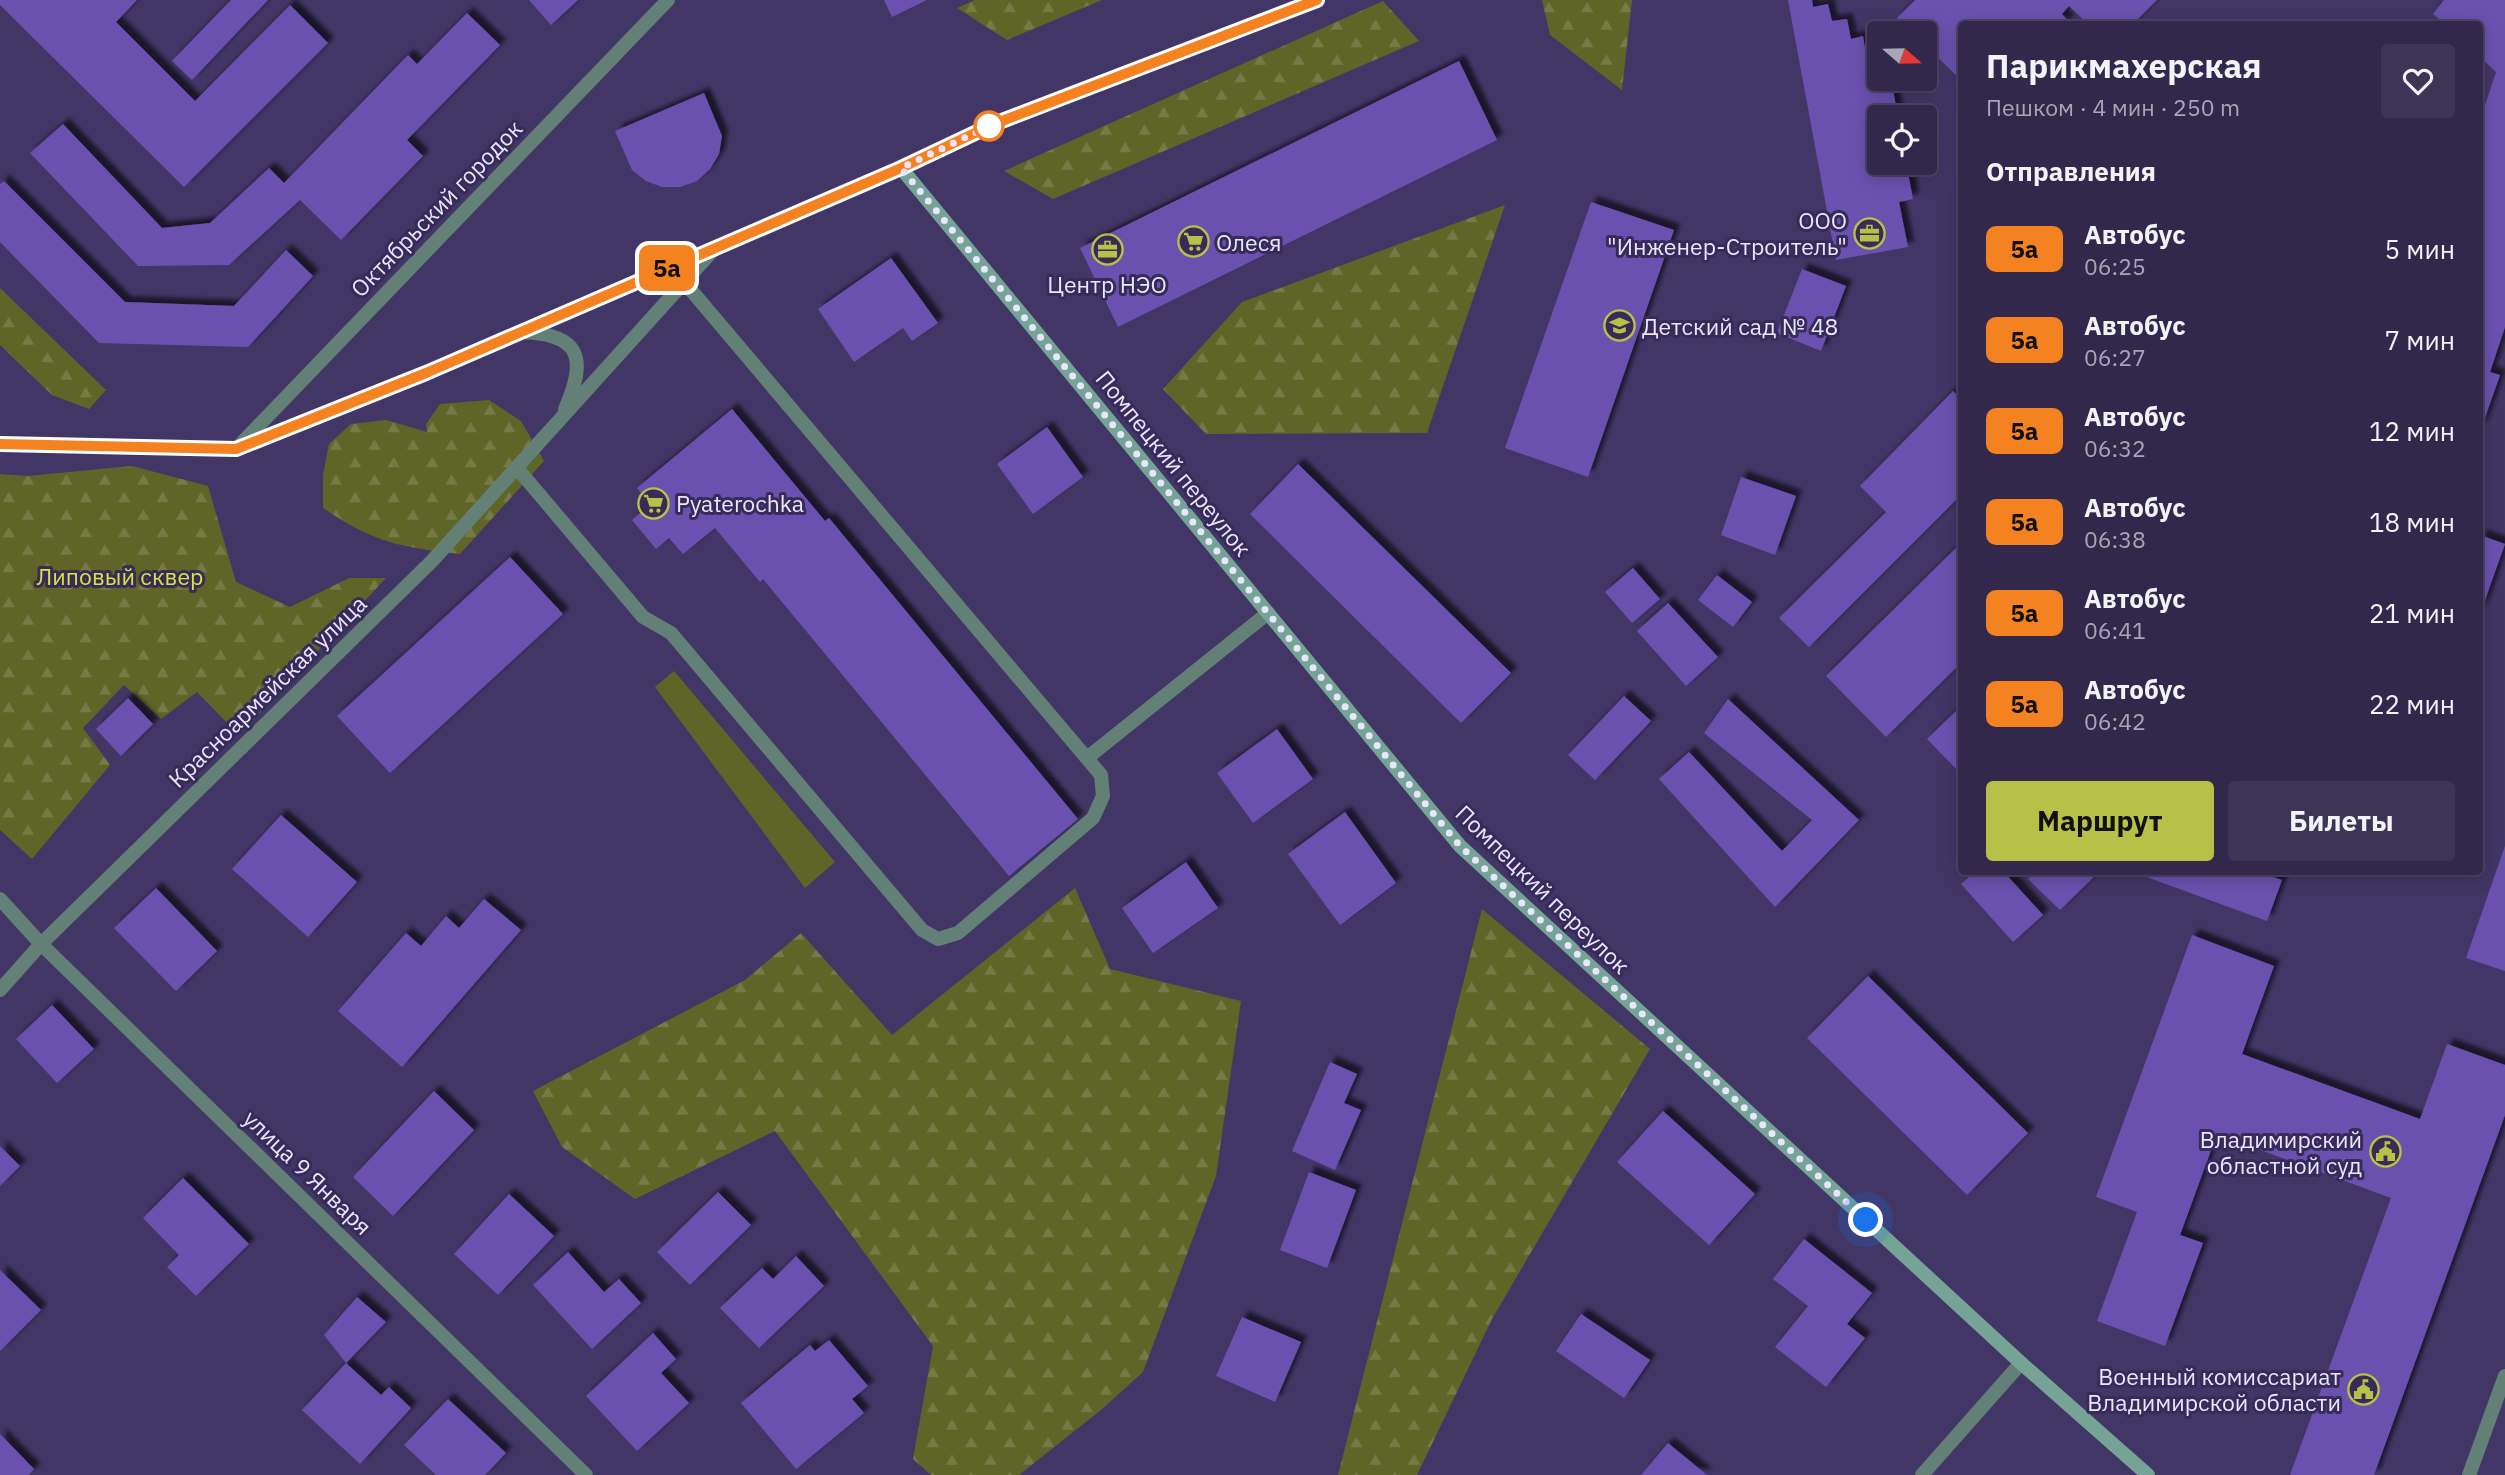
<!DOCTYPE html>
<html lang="ru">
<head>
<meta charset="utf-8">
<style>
  body { margin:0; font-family:"IBM Plex Sans",sans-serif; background:#3d3456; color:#f1f3f6; height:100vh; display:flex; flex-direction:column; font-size:26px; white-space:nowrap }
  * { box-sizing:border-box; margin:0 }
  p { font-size:23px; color:#a8a6b5 }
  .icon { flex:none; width:38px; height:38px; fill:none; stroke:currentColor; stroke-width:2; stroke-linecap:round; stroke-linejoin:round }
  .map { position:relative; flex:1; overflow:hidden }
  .panel { position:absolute; left:1958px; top:21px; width:525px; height:854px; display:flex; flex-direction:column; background:#32284c; border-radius:7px; box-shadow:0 4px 18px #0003,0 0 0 2px #4d4464 }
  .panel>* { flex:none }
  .badge { padding:0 14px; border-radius:10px; font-size:24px; line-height:46px }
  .needle { width:46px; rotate:110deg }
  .tools { position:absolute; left:1867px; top:21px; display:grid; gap:14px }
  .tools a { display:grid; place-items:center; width:70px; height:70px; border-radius:7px; background:#32284c; box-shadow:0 4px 18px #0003,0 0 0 2px #4d4464; font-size:35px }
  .you { position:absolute; width:35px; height:35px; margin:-18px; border:5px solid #fff; border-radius:50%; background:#1a73e8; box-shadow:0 0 0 10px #1a73e833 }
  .map>.badge { position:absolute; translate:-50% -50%; box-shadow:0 0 0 4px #fff }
  h2 { padding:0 28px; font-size:26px; line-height:63px }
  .round { display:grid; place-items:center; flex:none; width:74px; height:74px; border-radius:7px; background:#3d3456 }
  .head { display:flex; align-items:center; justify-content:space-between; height:119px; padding:0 28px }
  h1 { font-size:33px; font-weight:800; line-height:52px }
  .cta { display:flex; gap:14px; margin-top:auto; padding:14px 28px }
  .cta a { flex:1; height:80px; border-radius:7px; background:#b8c147; color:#111; font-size:28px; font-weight:800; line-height:80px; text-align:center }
  .cta a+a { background:#3d3456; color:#f1f3f6 }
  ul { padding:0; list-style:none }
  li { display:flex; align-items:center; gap:21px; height:91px; padding:0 28px }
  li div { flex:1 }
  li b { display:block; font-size:26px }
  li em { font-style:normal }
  li .badge { min-width:77px; font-weight:700; text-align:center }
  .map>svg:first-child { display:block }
</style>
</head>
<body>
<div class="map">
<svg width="2505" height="1475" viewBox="0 0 2505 1475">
  <defs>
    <pattern id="forest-firs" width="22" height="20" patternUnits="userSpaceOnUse" patternTransform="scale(1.75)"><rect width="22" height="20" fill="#5f6427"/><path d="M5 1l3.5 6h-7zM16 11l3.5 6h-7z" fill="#767a47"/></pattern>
    <filter id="shadow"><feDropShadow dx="6" dy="-6" stdDeviation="2" flood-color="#0009"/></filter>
  </defs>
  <rect width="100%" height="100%" fill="#423666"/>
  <path fill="#5f6427" d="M674 671 835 862 805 888 655 687Z"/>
  <g fill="url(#forest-firs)">
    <path d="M975 0H1102L1007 40 957 8Z"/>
    <path d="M1542 0H1632L1622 90 1550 35Z"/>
    <path d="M1383 1 1419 41 1053 199 1004 171Z"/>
    <path d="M1505 205 1427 433 1206 434 1163 389 1242 302Z"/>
    <path d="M0 288 106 390 89 409 52 395 0 345Z"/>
    <path d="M489 400 521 421 544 461 460 554C399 547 375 543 323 508V475L329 444 351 424 386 420 427 432 426 424 440 404Z"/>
    <path d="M132 466 208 486 236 582 290 607 349 578H386L239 735 197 692 161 719 124 685 83 728 110 765 32 859 0 830V474L27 476Z"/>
    <path d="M1075 888 1110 969 1241 1001 1216 1176 1143 1372 1101 1410 1019 1475H931L913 1459 933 1346 775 1131 635 1199 562 1147 533 1091 745 980 801 933 892 1035Z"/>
    <path d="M1482 909 1650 1049 1492 1319 1417 1475H1338Z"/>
  </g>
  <g fill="#6b51af" filter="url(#shadow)">
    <path d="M0 0H137L116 22 195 101 290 5 328 43 184 187 0 5Z"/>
    <path d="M231 0H268L192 80 172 61Z"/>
    <path d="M529 0H578L551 25Z"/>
    <path d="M884 0H927L892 17Z"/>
    <path d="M1788 0H1812L1813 7 1828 4 1832 21 1847 19 1851 39 1863 36 1867 61 1880 58V79H1891L1898 117H1880V163H1906L1913 199 1899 202 1908 247 1836 260Z"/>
    <path d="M1915 0H2157L2133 24H2088L2069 6 2062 14 2068 21 2065 24H1962V81L1925 45V33H1913L1897 18Z"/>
    <path d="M2444 0H2505V327L2490 372 2500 375 2480 432V120L2496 72 2480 57V24H2445L2433 14Z"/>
    <path d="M467 13 500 45 407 140 423 156 341 240 300 200 229 265 138 266 30 153 63 124 162 228 210 223 269 168 284 183 408 55 417 64Z"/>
    <path d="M1459 61 1497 140 1118 327 1080 248Z"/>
    <path d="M704 93 722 136 719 154 710 169 697 181 680 187H662L646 181 632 170 615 131Z"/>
    <path d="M4 181 125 302 234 306 286 250 313 276 248 347 99 343 0 242V184Z"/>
    <path d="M1591 202 1674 230 1588 477 1505 448Z"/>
    <path d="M891 258 938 323 912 341 903 328 854 362 818 309Z"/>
    <path d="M1802 269 1846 286 1821 351 1777 333Z"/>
    <path d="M1953 391 1962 400V494L1809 647 1779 618 1886 512 1860 486Z"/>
    <path d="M732 409 825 521 829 518 1078 819 1009 876 763 579 760 582 715 528 683 554 669 538 656 549 632 520 650 504 637 488Z"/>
    <path d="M1047 427 1083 477 1033 514 997 464Z"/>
    <path d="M1298 464 1511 673 1461 723 1250 514Z"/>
    <path d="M1741 477 1796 496 1775 555 1721 535Z"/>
    <path d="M2480 535 2505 544 2480 614Z"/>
    <path d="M1962 542V662L1886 737 1826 676Z"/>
    <path d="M510 557 563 614 390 773 337 716Z"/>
    <path d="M1633 568 1660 599 1632 623 1605 592Z"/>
    <path d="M1717 575 1752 602 1733 627 1698 600Z"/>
    <path d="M1668 603 1718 657 1686 686 1637 631Z"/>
    <path d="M1624 696 1651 721 1595 780 1568 755Z"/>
    <path d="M128 698 153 724 121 756 96 729Z"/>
    <path d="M1728 699 1859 820 1775 907 1659 779 1689 752 1782 851 1812 820 1704 733Z"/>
    <path d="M1962 705V775L1927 739Z"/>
    <path d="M1277 729 1313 779 1253 823 1217 773Z"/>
    <path d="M1345 812 1396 883 1340 925 1288 854Z"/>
    <path d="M281 815 357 882 308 937 232 869Z"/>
    <path d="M2505 846V971L2466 958Z"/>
    <path d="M1186 862 1218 908 1153 953 1122 908Z"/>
    <path d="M1975 872H2004L2043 915 2013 942 1961 884Z"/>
    <path d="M2036 872H2099L2060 910 2028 879Z"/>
    <path d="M2145 872H2259L2282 880 2267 921 2144 876Z"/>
    <path d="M156 888 217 951 176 991 114 928Z"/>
    <path d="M484 899 521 930 402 1067 338 1011 406 933 421 946 446 916 459 928Z"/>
    <path d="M2192 935 2274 966 2242 1054 2420 1119 2447 1044 2505 1065V1115L2374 1475H2290L2391 1198 2217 1134 2180 1235 2203 1243 2165 1346 2097 1321 2137 1212 2096 1197Z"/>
    <path d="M1868 976 2028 1133 1967 1195 1807 1038Z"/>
    <path d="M52 1005 94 1049 57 1083 16 1039Z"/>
    <path d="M1330 1062 1357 1074 1344 1103 1361 1110 1335 1170 1292 1151Z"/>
    <path d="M434 1091 474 1130 393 1216 353 1177Z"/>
    <path d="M1663 1111 1755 1194 1709 1245 1617 1162Z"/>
    <path d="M0 1146 20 1166 0 1186Z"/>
    <path d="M1309 1172 1356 1190 1327 1268 1280 1250Z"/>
    <path d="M183 1178 249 1244 196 1296 167 1267 179 1255 143 1218Z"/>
    <path d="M718 1192 751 1225 690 1285 657 1252Z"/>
    <path d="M509 1194 554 1236 498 1295 454 1254Z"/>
    <path d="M1804 1239 1872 1293 1847 1324 1865 1338 1826 1387 1775 1347 1808 1306 1773 1279Z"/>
    <path d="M568 1252 604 1292 619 1279 641 1303 592 1349 533 1285Z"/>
    <path d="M796 1256 824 1286 759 1348 720 1308 762 1268 773 1279Z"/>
    <path d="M0 1270 41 1310 0 1351Z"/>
    <path d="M357 1297 386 1322 346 1363 324 1335Z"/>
    <path d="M1581 1314 1650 1360 1624 1398 1556 1351Z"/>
    <path d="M1242 1317 1301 1342 1275 1402 1216 1376Z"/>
    <path d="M653 1333 676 1359 661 1373 689 1403 637 1451 586 1396Z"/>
    <path d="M829 1340 868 1386 852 1399 864 1413 796 1469 741 1403 810 1345 815 1351Z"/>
    <path d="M346 1363 381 1395 389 1387 411 1408 360 1464 302 1410Z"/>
    <path d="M448 1399 506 1453 485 1475H436L404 1445Z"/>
    <path d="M0 1434 34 1469 29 1475H0Z"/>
    <path d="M1668 1443 1707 1475H1641Z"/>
  </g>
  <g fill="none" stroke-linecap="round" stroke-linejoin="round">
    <g stroke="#638076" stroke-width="14">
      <path d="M517 468 643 617 671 633 922 930 938 939 958 933 1093 818 1103 796 1101 775 685 283"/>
      <path d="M1087 758 1268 613"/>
      <path d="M1922 1475 2021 1363"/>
    </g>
    <g stroke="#638076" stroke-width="14">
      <path d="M521 332C580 334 588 357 565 409"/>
      <path d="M236 449 668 0"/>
      <path d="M0 899 41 944 586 1475"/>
      <path d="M0 990 41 944 432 561 715 248"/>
      <path d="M2469 1475 2505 1376"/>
    </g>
    <g stroke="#75a395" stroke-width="14">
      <path d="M901 168 1460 846 2021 1363 2148 1475"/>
      <path d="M0 444 236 449 426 373 901 168 994 124 1317 0"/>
    </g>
  </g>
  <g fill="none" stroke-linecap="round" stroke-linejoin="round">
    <defs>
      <path id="line" d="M0 444 236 449 426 373 901 168 994 124 1317 0"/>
    </defs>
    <use href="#line" stroke="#fff" stroke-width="16"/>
    <use href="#line" stroke="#f58220" stroke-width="10"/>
    <path stroke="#e9e5fd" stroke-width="7" stroke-dasharray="0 12.6" d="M989 126 994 124 901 168 1460 846 1866 1220"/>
  </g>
  <defs>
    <symbol id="office-ring" viewBox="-11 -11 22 22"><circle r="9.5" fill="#372b5a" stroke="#b8c147" stroke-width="1.5"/><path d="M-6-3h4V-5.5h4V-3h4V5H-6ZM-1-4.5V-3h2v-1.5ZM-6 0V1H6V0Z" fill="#b8c147"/></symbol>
    <symbol id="supermarket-ring" viewBox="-11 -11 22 22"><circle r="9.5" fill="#372b5a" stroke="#b8c147" stroke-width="1.5"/><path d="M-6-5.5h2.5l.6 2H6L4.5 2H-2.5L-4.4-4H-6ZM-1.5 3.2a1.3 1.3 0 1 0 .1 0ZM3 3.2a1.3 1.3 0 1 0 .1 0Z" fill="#b8c147"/></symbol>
    <symbol id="school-ring" viewBox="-11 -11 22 22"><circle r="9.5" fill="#372b5a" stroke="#b8c147" stroke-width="1.5"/><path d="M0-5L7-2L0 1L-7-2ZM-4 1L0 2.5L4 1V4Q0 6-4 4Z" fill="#b8c147"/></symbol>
    <symbol id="civic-ring" viewBox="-11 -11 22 22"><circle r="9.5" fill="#372b5a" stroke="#b8c147" stroke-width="1.5"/><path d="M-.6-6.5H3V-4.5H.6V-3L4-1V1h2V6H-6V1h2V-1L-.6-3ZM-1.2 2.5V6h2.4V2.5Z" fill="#b8c147"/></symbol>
  </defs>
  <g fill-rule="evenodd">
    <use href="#office-ring" x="1852" y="216" width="35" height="35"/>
    <use href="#supermarket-ring" x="1176" y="224" width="35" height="35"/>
    <use href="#office-ring" x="1090" y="232" width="35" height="35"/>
    <use href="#school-ring" x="1602" y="308" width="35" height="35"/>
    <use href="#supermarket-ring" x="636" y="486" width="35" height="35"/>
    <use href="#civic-ring" x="2368" y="1134" width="35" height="35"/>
    <use href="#civic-ring" x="2346" y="1372" width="35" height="35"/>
  </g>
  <circle fill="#fff" stroke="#f58220" stroke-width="3.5" cx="989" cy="126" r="14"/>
  <g text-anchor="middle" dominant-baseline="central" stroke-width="6" stroke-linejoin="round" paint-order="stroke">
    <g font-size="23" fill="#e9e5fd" stroke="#372b5a">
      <text transform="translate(436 208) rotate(-46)">Октябрьский городок</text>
      <text transform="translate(1174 463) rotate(51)">Помпецкий переулок</text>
      <text transform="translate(267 691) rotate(-44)">Красноармейская улица</text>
      <text transform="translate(1543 889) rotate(44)">Помпецкий переулок</text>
      <text transform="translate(308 1172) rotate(44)">улица 9 Января</text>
    </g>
    <g font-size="23" fill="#e9e5fd" stroke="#372b5a" text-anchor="end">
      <text x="1847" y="220">ООО<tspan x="1847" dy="26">"Инженер-Строитель"</tspan></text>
      <text x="1216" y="242" text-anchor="start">Олеся</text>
      <text x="1107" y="284" text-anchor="middle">Центр НЭО</text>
      <text x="1642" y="326" text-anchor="start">Детский сад № 48</text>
      <text x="676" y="503" text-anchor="start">Pyaterochka</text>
      <text x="2362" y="1139">Владимирский<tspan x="2362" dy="26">областной суд</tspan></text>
      <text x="2341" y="1376">Военный комиссариат<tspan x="2341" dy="26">Владимирской области</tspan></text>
    </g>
    <g font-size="23" fill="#d8e343" stroke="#372b5a">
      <text x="120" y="576">Липовый сквер</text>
    </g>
  </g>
</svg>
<div class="tools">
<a><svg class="needle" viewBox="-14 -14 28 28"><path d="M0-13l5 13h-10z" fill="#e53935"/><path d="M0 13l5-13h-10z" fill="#a8a6b5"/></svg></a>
<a><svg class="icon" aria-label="locate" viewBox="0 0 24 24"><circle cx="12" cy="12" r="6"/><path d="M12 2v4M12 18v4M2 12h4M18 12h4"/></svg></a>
</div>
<div class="you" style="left:1866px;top:1220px"></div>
<b class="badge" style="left:667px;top:268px;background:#f58220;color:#111">5а</b>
<section class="panel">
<div class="head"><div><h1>Парикмахерская</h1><p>Пешком · 4 мин · 250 m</p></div><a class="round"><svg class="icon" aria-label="heart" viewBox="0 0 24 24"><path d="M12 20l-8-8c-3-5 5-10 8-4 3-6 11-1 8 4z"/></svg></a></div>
<h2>Отправления</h2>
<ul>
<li><span class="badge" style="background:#f58220;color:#111">5а</span><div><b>Автобус</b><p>06:25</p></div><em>5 мин</em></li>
<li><span class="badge" style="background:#f58220;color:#111">5а</span><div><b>Автобус</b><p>06:27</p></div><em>7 мин</em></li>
<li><span class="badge" style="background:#f58220;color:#111">5а</span><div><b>Автобус</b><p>06:32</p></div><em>12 мин</em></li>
<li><span class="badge" style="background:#f58220;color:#111">5а</span><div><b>Автобус</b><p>06:38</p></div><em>18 мин</em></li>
<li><span class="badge" style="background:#f58220;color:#111">5а</span><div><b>Автобус</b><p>06:41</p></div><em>21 мин</em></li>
<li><span class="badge" style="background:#f58220;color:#111">5а</span><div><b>Автобус</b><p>06:42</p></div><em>22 мин</em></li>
</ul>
<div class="cta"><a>Маршрут</a><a>Билеты</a></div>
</section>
</div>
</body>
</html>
